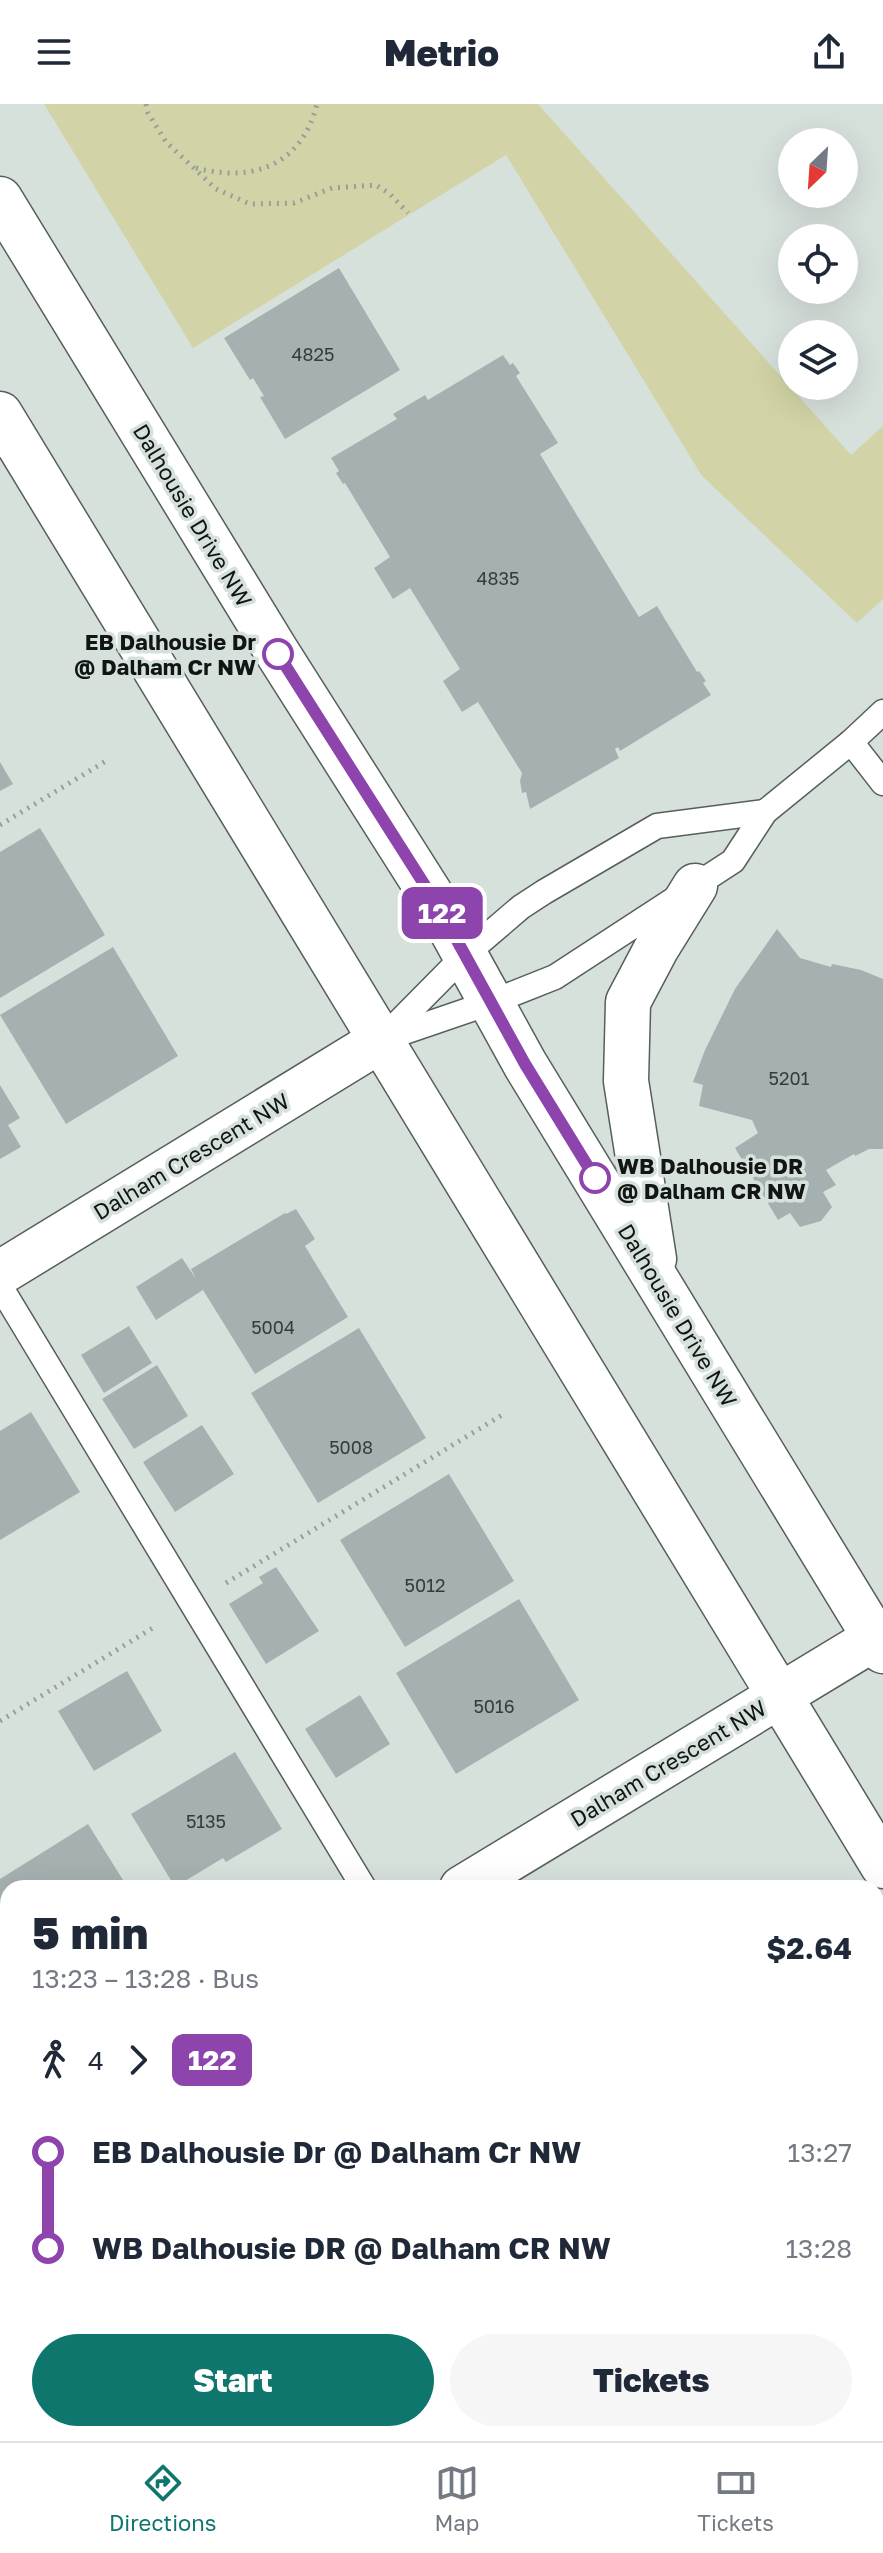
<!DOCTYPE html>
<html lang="en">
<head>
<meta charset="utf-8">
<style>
  body { margin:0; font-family:"Golos Text",sans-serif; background:#f6f6f7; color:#1f2937; height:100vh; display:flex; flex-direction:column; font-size:30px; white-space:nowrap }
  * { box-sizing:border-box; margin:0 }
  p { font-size:26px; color:#747a83 }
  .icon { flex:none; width:44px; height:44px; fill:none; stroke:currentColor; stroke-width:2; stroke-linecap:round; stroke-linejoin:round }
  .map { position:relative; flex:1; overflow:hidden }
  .panel { position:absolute; left:0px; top:1776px; width:884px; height:562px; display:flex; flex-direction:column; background:#fff; border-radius:24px 24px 0 0; box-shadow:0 8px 32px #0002 }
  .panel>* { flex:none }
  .badge { padding:0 16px; border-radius:12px; font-size:28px; line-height:52px }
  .needle { width:52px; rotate:205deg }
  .tools { position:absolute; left:778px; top:24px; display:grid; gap:16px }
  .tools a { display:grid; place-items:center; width:80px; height:80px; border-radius:50%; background:#fff; box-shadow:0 8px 32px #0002; font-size:40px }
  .map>.badge { position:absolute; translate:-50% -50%; box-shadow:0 0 0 4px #fff }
  .legs { display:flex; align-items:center; gap:12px; height:88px; padding:0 32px; font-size:26px }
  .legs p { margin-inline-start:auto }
  .overview { display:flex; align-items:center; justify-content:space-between; height:136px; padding:0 32px }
  h1 { font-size:44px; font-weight:800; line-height:60px }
  .primary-button { display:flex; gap:16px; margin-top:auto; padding:16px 32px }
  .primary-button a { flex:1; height:92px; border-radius:48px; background:#0f766e; color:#fff; font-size:32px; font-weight:800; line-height:92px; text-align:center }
  .primary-button a+a { background:#f6f6f7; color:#1f2937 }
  ul { padding:0 32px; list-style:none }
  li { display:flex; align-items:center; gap:28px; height:96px; font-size:30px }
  li i { display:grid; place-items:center; width:12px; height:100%; margin:0 10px; background:currentColor }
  li i::after { content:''; width:20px; height:20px; margin:-10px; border:6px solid; border-radius:50%; background:#fff }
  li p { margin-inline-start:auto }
  li:first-child i { background:linear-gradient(#0000 50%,currentColor 0) }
  li:last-child i { background:linear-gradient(currentColor 50%,#0000 0) }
  header { display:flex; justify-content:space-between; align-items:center; height:104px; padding:0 32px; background:#fff; font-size:36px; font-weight:800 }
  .menu { display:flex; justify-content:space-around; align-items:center; height:112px; border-top:2px solid #e0e1e3; background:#fff; font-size:22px; color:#747a83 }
  .menu a { display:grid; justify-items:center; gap:4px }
  .menu .active { color:#0f766e }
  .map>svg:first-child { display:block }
</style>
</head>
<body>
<header><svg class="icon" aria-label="menu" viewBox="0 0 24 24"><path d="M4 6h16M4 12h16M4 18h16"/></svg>Metrio<svg class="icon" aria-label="share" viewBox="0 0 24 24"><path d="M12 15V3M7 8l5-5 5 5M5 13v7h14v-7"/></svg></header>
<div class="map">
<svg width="883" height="2337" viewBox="0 0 883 2337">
  <rect width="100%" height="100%" fill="#d7e1dc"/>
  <path fill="#d2d4a7" d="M44 0H538L851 351 883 322V495L857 519 702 372 506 51 193 244Z"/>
  <g fill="#a5b1b0">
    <path d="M339 164 400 266 285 335 260 293 264 292 253 274 250 276 224 234Z"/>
    <path d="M503 251 510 261 513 259 520 269 516 272 558 339 540 350 572 403 639 513 657 502 697 568 699 567 706 577 703 579 711 591 620 647 618 643 615 645 619 654 530 705 526 688 522 689 520 677 522 669 478 598 462 608 443 577 460 565 410 484 393 495 374 464 390 453 345 379 343 380 336 369 339 367 331 354 397 315 393 310 425 291 428 296Z"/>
    <path d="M0 658 13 680 0 687Z"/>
    <path d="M40 724 105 831 0 894V748Z"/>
    <path d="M777 825 800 854 831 863 832 860 861 866 883 875V1045H869L855 1052 854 1050 826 1066 836 1081 823 1088 832 1103 821 1117 800 1123 790 1109 778 1116 735 1044 758 1029 752 1016 699 1002 703 981 693 978 705 946 735 885Z"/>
    <path d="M113 843 178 952 66 1020 0 911Z"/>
    <path d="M0 981 20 1014 8 1021 21 1043 0 1055Z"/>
    <path d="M296 1105 315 1135 305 1142 348 1213 255 1270 203 1186 156 1216 136 1183 182 1154 196 1175 191 1165 285 1109 286 1110Z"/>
    <path d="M129 1222 152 1259 104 1289 81 1251Z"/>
    <path d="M359 1224 426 1334 318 1399 251 1289Z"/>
    <path d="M157 1261 188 1312 134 1345 102 1295Z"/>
    <path d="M31 1308 80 1388 0 1436V1327Z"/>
    <path d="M202 1321 234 1370 175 1408 143 1358Z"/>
    <path d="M449 1370 514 1477 405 1543 340 1436Z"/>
    <path d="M276 1463 319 1527 266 1560 229 1500 263 1479 259 1473Z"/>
    <path d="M519 1495 579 1596 456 1670 396 1569Z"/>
    <path d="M127 1567 162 1627 94 1667 58 1607Z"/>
    <path d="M360 1591 390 1640 336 1674 305 1625Z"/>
    <path d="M235 1648 282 1725 226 1758 223 1754 175 1783 131 1710Z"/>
    <path d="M88 1720 128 1784H8V1817L0 1804V1775Z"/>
    <path d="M0 1867 8 1880V1890L0 1894Z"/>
    <path d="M876 2102 883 2113V2152L876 2157Z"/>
    <path d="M883 2185V2333L877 2337H869L864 2330H876V2190Z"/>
    <path d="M8 2188V2230L0 2217V2193Z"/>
    <path d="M2 2244 4 2247 8 2244V2330H13L0 2337V2246Z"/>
    <path d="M734 2330H804L808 2337H738Z"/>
  </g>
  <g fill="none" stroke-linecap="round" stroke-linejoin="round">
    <defs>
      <g id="service">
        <path d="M851 638 883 679"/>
        <path d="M386 931 466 850 521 803 544 788 657 722 765 708"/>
        <path d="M381 936 492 898 555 873 733 757 765 708 851 638 883 608"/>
        <path d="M0 1182 364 1784"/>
        <path d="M693 2330 697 2337"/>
      </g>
      <g id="minor">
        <path d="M0 1169 381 936"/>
        <path d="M462 1784 875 1534"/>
        <path d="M0 2065 8 2060"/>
      </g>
      <g id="tertiary">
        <path d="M0 95 275 545 438 802 525 960 883 1547"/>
        <path d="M0 310 883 1762"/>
        <path d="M654 1155 626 977 628 898 656 845 695 782"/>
      </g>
    </defs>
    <use href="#service" stroke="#565f5a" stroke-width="27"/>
    <use href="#minor" stroke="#565f5a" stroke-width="47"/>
    <use href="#tertiary" stroke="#565f5a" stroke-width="47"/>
    <g stroke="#979f9b" stroke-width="5" stroke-dasharray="2 6" stroke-linecap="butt">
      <path d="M146 0 148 9 166 38 216 85 250 100 294 99 332 84 376 81 390 90 408 109"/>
      <path d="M196 64C253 79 302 61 317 0"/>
      <path d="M0 721 106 657"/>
      <path d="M226 1479 502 1311"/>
      <path d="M0 1617 156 1522"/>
      <path d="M876 1984 883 1980"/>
      <path d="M296 2337 307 2330"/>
    </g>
    <use href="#service" stroke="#fff" stroke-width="24"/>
    <use href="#minor" stroke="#fff" stroke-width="44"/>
    <use href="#tertiary" stroke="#fff" stroke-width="44"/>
  </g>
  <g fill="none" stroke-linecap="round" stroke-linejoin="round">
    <defs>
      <path id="line-1" d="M278 550 438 802 525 960 595 1074"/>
    </defs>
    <use href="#line-1" stroke="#fff" stroke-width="18"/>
    <use href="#line-1" stroke="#8e44ad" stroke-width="12"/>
  </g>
  <g fill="#fff" stroke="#8e44ad" stroke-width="4">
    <circle cx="278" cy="550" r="14"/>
    <circle cx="595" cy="1074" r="14"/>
  </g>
  <g text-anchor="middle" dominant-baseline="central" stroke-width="7" stroke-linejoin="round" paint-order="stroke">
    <g font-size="18" fill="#363c3a">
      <text x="313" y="250">4825</text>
      <text x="498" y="474">4835</text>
      <text x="789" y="974">5201</text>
      <text x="273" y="1223">5004</text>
      <text x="351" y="1343">5008</text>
      <text x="425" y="1481">5012</text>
      <text x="494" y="1602">5016</text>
      <text x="206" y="1717">5135</text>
    </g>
    <g font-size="22" fill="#111513" stroke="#d7e1dc">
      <text transform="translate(193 411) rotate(59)">Dalhousie Drive NW</text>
      <text transform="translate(191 1052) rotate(-31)">Dalham Crescent NW</text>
      <text transform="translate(678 1211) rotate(59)">Dalhousie Drive NW</text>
      <text transform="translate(668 1659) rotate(-31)">Dalham Crescent NW</text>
    </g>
    <g font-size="22" font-weight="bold" fill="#111513" stroke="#d7e1dc" text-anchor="end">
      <text x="256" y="537">EB Dalhousie Dr<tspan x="256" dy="25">@ Dalham Cr NW</tspan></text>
      <text x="617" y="1061" text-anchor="start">WB Dalhousie DR<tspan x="617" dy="25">@ Dalham CR NW</tspan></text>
    </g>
  </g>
</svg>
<div class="tools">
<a><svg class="needle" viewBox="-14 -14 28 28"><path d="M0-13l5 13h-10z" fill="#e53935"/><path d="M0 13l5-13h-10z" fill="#747a83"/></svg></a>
<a><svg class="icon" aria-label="locate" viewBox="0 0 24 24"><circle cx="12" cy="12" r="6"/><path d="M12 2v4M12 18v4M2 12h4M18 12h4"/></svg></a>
<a><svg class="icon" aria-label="layers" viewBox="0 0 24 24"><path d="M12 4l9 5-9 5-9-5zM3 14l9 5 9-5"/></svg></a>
</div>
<b class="badge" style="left:442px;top:809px;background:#8e44ad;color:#fff">122</b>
<section class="panel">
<div class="overview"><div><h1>5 min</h1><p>13:23 – 13:28 · Bus</p></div><b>$2.64</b></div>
<div class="legs"><svg class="icon" aria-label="walk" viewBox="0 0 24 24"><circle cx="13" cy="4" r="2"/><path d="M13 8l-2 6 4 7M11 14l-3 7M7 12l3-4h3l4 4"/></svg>4<svg class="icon" aria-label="forward" viewBox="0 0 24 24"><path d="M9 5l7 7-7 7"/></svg><b class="badge" style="background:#8e44ad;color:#fff">122</b></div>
<ul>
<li><i style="color:#8e44ad"></i><b>EB Dalhousie Dr @ Dalham Cr NW</b><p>13:27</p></li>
<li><i style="color:#8e44ad"></i><b>WB Dalhousie DR @ Dalham CR NW</b><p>13:28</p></li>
</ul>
<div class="primary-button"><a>Start</a><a>Tickets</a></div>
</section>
</div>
<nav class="menu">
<a class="active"><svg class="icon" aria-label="directions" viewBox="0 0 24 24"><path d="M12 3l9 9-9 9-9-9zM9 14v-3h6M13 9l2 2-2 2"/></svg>Directions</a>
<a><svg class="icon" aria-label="map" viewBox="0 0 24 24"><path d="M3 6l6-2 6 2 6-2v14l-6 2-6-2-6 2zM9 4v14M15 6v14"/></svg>Map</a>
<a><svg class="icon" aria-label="tickets" viewBox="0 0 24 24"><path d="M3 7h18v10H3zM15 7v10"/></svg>Tickets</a>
</nav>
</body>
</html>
